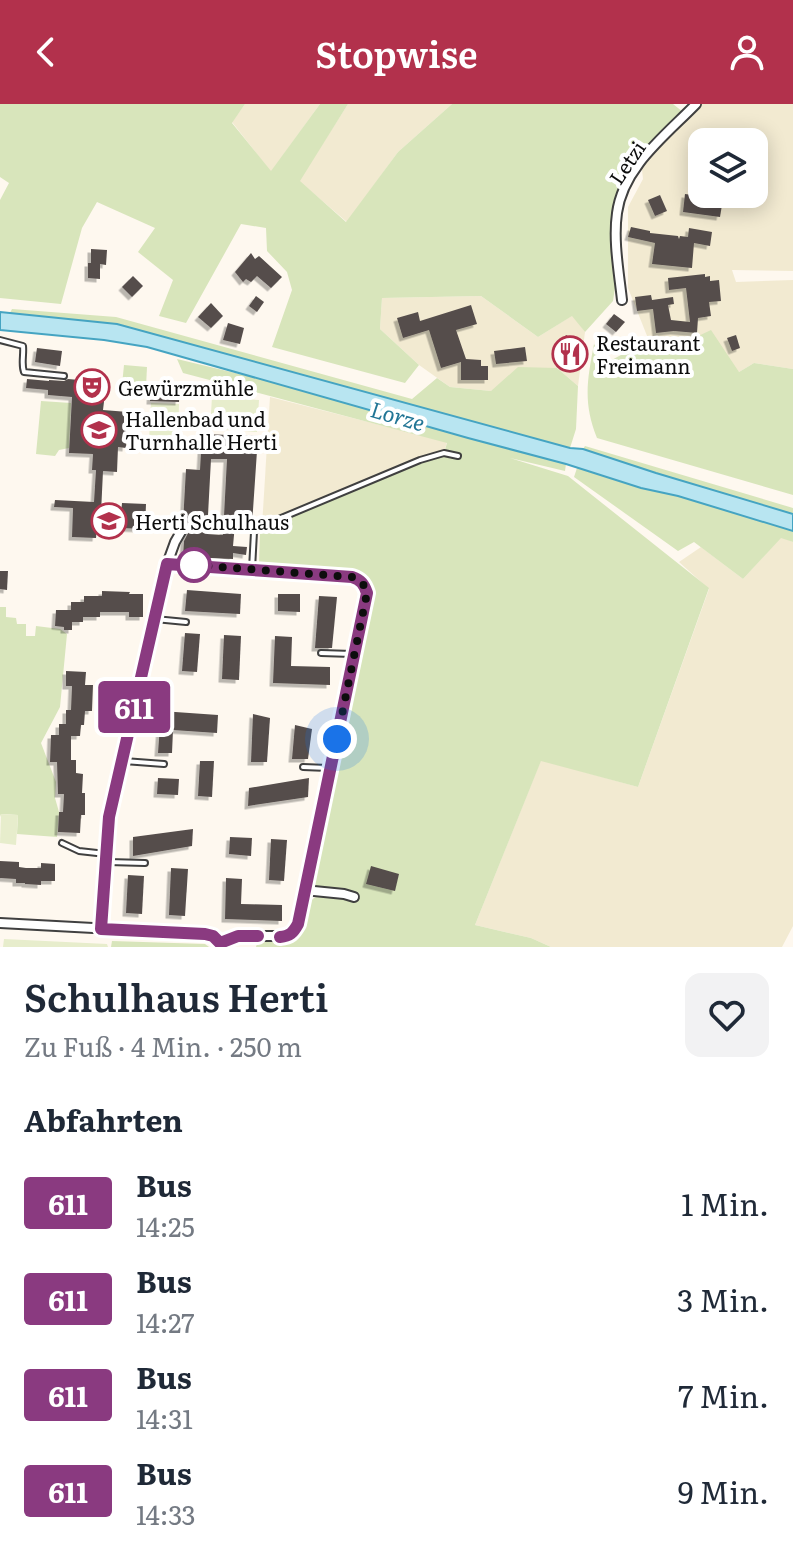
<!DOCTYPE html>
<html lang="de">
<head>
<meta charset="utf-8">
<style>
  body { margin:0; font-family:Literata,serif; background:#f2f2f3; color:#1f2937; height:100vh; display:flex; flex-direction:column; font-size:30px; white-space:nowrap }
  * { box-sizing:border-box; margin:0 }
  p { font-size:26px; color:#747a83 }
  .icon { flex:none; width:44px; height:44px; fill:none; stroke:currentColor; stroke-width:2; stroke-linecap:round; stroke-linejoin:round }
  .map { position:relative; height:843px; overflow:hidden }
  .side { display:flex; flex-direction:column; background:#fff; flex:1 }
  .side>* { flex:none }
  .badge { padding:0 16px; border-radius:6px; font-size:28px; line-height:52px }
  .tools { position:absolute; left:688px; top:24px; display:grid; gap:16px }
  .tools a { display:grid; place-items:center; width:80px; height:80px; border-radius:16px; background:#fff; box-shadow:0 4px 20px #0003; font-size:40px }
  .you { position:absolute; width:40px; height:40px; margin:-20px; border:6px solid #fff; border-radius:50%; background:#1a73e8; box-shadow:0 0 0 12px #1a73e833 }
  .map>.badge { position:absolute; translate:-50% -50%; box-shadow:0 0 0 4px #fff }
  h2 { padding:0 24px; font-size:30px; line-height:72px }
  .round { display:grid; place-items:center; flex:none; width:84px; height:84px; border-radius:16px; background:#f2f2f3 }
  .headline { display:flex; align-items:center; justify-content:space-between; height:136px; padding:0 24px }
  h1 { font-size:38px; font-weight:600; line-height:60px }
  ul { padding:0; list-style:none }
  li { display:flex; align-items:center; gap:24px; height:96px; padding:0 24px }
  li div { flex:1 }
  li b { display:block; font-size:30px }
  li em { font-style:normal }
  li .badge { min-width:88px; font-weight:700; text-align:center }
  header { display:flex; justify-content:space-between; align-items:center; height:104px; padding:0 24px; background:#b2314c; color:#fff; font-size:36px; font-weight:600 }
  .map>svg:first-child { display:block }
</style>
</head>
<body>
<header><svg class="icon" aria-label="back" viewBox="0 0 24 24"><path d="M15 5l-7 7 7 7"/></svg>Stopwise<svg class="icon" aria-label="person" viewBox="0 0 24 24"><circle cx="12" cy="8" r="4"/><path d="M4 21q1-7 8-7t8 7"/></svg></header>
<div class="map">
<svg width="793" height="843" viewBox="0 0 793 843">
  <defs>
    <filter id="shadow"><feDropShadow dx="-3.5" dy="3.5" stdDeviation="0" flood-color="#0004"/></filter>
  </defs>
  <rect width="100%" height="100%" fill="#fef8ef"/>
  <g fill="#f2ead1" fill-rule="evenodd">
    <path d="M245 0H320L271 68 232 18Z"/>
    <path d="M348 0H452L398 48 347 118 299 77Z"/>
    <path d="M696 0H793V167L732 166 736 178 793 176V265L754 259 739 268 655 252 628 184V103L643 75 641 56ZM702 38H754V90H702Z"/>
    <path d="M481 192 538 233 573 211 585 228 578 282 557 264 491 287 450 283 419 261 380 225 382 194Z"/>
    <path d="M270 293 447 338 444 349 262 422Z"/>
    <path d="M781 433 793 438V822L782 843H551L531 834 475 821 541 656 638 683 709 485 679 458 701 443 743 475Z"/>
  </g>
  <g fill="#d8e5bb">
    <path d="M0 0H245L232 19 271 67 320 0H348L300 77 346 118 398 48 452 0H673L683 8 637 54 620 79 612 110 615 184 613 197 585 228 572 212 538 233 481 192 382 194 380 225 419 261 405 279 272 243 292 186 287 168 267 147 266 124 241 120 186 219 159 212 173 176 138 148 155 124 97 98 82 124 61 200 0 194V96L9 79 0 73Z"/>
    <path d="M12 205 116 213 412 295 437 274 450 283 491 287 518 263 557 264 578 282 576 325 570 344 117 220 10 209Z"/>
    <path d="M711 226 739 268 754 259 793 265V391L597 334C583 299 587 277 594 240L606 259 649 236 656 252Z"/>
    <path d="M177 255 285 281 468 334 566 360 565 367 510 354 568 372 709 484 638 683 541 657 475 821 531 834 551 843H256L258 836C268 836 283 839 292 834 310 823 290 799 327 789L309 783 372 488C369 476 365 472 353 468L271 463 270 460 259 459 260 430 262 422 420 356 444 349 447 339 183 269Z"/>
    <path d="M124 261 147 263 146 283 122 281Z"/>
    <path d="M41 297 71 299 69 344 59 346 55 352 36 350Z"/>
    <path d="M585 342 793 404V410L656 369 583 345Z"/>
    <path d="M577 364 610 373 641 384 678 392 793 427V438L781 434 743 475 694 438 678 447 574 373Z"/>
    <path d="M0 503H6V513L16 514 17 520H26V532H35L36 522 60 525 67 530 60 603 41 639 56 678 55 694 59 708 57 733 17 730 18 711 1 710 0 713Z"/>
    <path d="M112 837 205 840 209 843H111Z"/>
  </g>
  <g fill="#e7edcc">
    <path d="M212 293 259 296 257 328 210 324Z"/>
    <path d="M151 299 179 300 178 337 149 336Z"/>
    <path d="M1 710 18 711 16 741 0 739Z"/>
    <path d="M4 835 107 840 108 843H3Z"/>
  </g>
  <path fill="#b8e5f1" stroke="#45a4c2" stroke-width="2" d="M0 208 117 220 570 344 583 345 656 369 793 410V427L678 392 641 384 566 360 468 334 147 243 104 236 0 226Z"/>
  <g fill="#554d4b" fill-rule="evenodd" filter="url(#shadow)">
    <path d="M685 90 723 95 720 113 683 108Z"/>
    <path d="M660 91 667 107 655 112 648 96Z"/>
    <path d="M631 123 650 127V129L678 132 679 135 680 132 688 133 689 124 712 128 710 142 694 139 692 164 652 160 655 139 628 133Z"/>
    <path d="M91 145 107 146 106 161 100 160V175L88 174V159H91Z"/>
    <path d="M251 149 255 155 259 152 282 173 271 184 257 172 251 178 246 175 243 178 235 168Z"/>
    <path d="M705 170V173L710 172V177L719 176 721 197 709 198 711 212 698 214 697 229 674 227 656 229 653 205 637 207 635 193 651 191 652 196 673 193 674 200 668 201 671 216 690 218 686 184 669 186 668 174Z"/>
    <path d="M133 172 143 182 132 193 122 183Z"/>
    <path d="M256 192 264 198 257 208 249 202Z"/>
    <path d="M211 199 223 212 211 224 198 213Z"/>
    <path d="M471 201 477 220 456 226 466 255 481 256V262H488V276H461V258L441 264 429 226 403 234 397 214 418 208 420 217Z"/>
    <path d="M614 210 625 218 616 228 606 220Z"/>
    <path d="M228 219 244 224 240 240 223 236Z"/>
    <path d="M566 231 584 242 574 259 556 249Z"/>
    <path d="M736 231 740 244 732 247 727 234Z"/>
    <path d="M525 243 527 257 496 260 494 247Z"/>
    <path d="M37 244 62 247 60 262 35 258Z"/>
    <path d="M92 272 107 273 103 306 128 308 126 344 118 343 117 368 103 367 101 409 121 411 122 399 146 400 145 425 97 423 96 434 72 433 73 404 54 403 55 396 94 398 96 366H92L93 350 69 349 72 293 48 291V286L26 284 27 275 49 277V276L64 277 68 275 91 277Z"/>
    <path d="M151 280 180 282 179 298 150 297Z"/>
    <path d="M202 330 258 332 252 421 235 420 233 442 247 443 246 451 233 449V455L183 453 184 437 189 427 188 422 183 419 186 365 200 366ZM211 355H227L223 431 207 430Z"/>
    <path d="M0 467H8L7 486 0 485Z"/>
    <path d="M187 486 241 490 240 510 185 507Z"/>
    <path d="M102 487 130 488 129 490H143V513H129V508H100V513H83V518H72V526H64V523L55 522 56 506H71V498H84V492H102Z"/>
    <path d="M278 490H300V508L278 507Z"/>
    <path d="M319 492 337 493 332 544H315Z"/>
    <path d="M185 529 200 530 197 568 182 567Z"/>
    <path d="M224 531 241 532 239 576 222 575Z"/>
    <path d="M275 532 292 533 291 562 330 563V581L273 579Z"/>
    <path d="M66 567 86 568 85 581H93L92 607H85L84 621H81L80 632H71V656H76V669L83 670 82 689H85V711H81L80 729 58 728 59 708H63L64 690H58L57 658H50L51 631H59V620H66V606H71L72 582H66Z"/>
    <path d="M161 607 218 611 217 629 173 626 172 649H158Z"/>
    <path d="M253 610 270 614 267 658H251Z"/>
    <path d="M295 621 312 625 308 655H292Z"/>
    <path d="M200 657H214L212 693 198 692Z"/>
    <path d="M158 674 179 675 178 691 157 690Z"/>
    <path d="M309 674 308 693 248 702 249 684Z"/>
    <path d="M193 725 192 742 133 752V733Z"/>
    <path d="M230 733 252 734 251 752 229 750Z"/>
    <path d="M271 735 287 736 284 777 269 776Z"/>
    <path d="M0 757 19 758V763L26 764H41V759L55 760V777H41V781L25 780V779H16V775L0 774Z"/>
    <path d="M371 762 399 770 395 787 366 780Z"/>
    <path d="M171 764 188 765 185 812 169 811Z"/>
    <path d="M128 771 144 772 142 810 126 809Z"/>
    <path d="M226 774 242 775 241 800 282 801V817L225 815Z"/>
  </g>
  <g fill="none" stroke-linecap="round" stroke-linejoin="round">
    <defs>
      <g id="service">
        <path d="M0 236 23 242C24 251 21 260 24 268L64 272"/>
        <path d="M252 465 254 428 262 422 420 356 444 349 458 352"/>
        <path d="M155 515 186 518"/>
        <path d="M321 549 352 550"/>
        <path d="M124 657 164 660"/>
        <path d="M303 663 328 664"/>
        <path d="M62 739 79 747 106 750"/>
        <path d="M108 758 145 759"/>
      </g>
      <g id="minor">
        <path d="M622 196C619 168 613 137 617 109 623 63 666 31 696 0"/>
        <path d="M167 460 352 473C361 476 364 480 367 489L298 820 294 828 287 832H238L220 839"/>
        <path d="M304 786 344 790 354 793"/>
        <path d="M0 819 205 830 216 834 222 842"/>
        <path d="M101 825 109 713 167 460 175 438 182 426"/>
      </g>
    </defs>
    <use href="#service" stroke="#404040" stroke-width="8"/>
    <use href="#minor" stroke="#404040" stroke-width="12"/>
    <use href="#service" stroke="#fff" stroke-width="4"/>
    <use href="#minor" stroke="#fff" stroke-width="8"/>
  </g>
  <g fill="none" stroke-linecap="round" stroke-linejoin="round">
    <defs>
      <path id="line" d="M258 832H238L220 839 213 832 205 830 101 825 109 713 167 460 352 473C361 476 364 480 367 489L298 820C293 829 290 832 280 833"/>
    </defs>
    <use href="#line" stroke="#fff" stroke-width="18"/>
    <use href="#line" stroke="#8a3a80" stroke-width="12"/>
    <path stroke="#0d0d0d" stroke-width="8" stroke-dasharray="0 14.4" d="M194 461 352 473C361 476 364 480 367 489L337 635"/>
  </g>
  <defs>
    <symbol id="restaurant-ring" viewBox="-11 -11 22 22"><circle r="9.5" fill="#fff" stroke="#b2314c" stroke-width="1.5"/><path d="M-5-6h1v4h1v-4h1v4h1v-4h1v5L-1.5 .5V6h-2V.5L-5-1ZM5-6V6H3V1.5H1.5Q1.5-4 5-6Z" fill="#b2314c"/></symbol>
    <symbol id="theatre-ring" viewBox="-11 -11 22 22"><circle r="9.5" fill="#fff" stroke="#b2314c" stroke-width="1.5"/><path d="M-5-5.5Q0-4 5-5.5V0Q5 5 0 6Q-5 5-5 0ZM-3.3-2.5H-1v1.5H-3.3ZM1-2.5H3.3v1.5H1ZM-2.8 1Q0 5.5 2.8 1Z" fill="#b2314c"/></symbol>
    <symbol id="school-ring" viewBox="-11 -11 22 22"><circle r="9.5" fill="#fff" stroke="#b2314c" stroke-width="1.5"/><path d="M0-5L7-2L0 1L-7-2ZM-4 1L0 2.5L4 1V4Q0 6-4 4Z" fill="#b2314c"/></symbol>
  </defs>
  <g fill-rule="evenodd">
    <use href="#restaurant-ring" x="550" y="230" width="40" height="40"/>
    <use href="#theatre-ring" x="72" y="263" width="40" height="40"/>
    <use href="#school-ring" x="79" y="306" width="40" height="40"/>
    <use href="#school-ring" x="89" y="397" width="40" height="40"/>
  </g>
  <circle fill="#fff" stroke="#8a3a80" stroke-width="4" cx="194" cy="461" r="16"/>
  <g text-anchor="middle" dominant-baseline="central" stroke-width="8" stroke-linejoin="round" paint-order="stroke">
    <g font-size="20" fill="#0d0d0d" stroke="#fff">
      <text transform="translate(626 58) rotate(-56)">Letzi</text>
    </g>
    <g font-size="20" fill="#0d0d0d" stroke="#fff" text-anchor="start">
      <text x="596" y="238">Restaurant<tspan x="596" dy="23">Freimann</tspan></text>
      <text x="118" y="283">Gewürzmühle</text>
      <text x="125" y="314">Hallenbad und<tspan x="125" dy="23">Turnhalle Herti</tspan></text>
      <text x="135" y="417">Herti Schulhaus</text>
    </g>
    <g font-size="22" font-style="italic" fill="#217595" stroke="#fff">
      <text transform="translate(398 311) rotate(16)">Lorze</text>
    </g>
  </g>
</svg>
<div class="tools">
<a><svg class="icon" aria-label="layers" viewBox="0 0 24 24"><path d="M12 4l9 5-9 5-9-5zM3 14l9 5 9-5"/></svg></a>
</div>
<div class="you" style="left:337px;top:635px"></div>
<b class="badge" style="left:134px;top:603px;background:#8a3a80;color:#fff">611</b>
</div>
<section class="side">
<div class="headline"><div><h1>Schulhaus Herti</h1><p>Zu Fuß · 4 Min. · 250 m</p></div><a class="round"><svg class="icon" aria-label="heart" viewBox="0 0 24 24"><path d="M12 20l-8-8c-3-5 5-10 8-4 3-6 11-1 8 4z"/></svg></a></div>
<h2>Abfahrten</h2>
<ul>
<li><span class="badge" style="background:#8a3a80;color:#fff">611</span><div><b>Bus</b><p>14:25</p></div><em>1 Min.</em></li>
<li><span class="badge" style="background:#8a3a80;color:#fff">611</span><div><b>Bus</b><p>14:27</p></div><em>3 Min.</em></li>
<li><span class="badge" style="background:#8a3a80;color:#fff">611</span><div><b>Bus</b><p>14:31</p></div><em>7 Min.</em></li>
<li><span class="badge" style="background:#8a3a80;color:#fff">611</span><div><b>Bus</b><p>14:33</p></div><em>9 Min.</em></li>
</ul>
</section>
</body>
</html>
